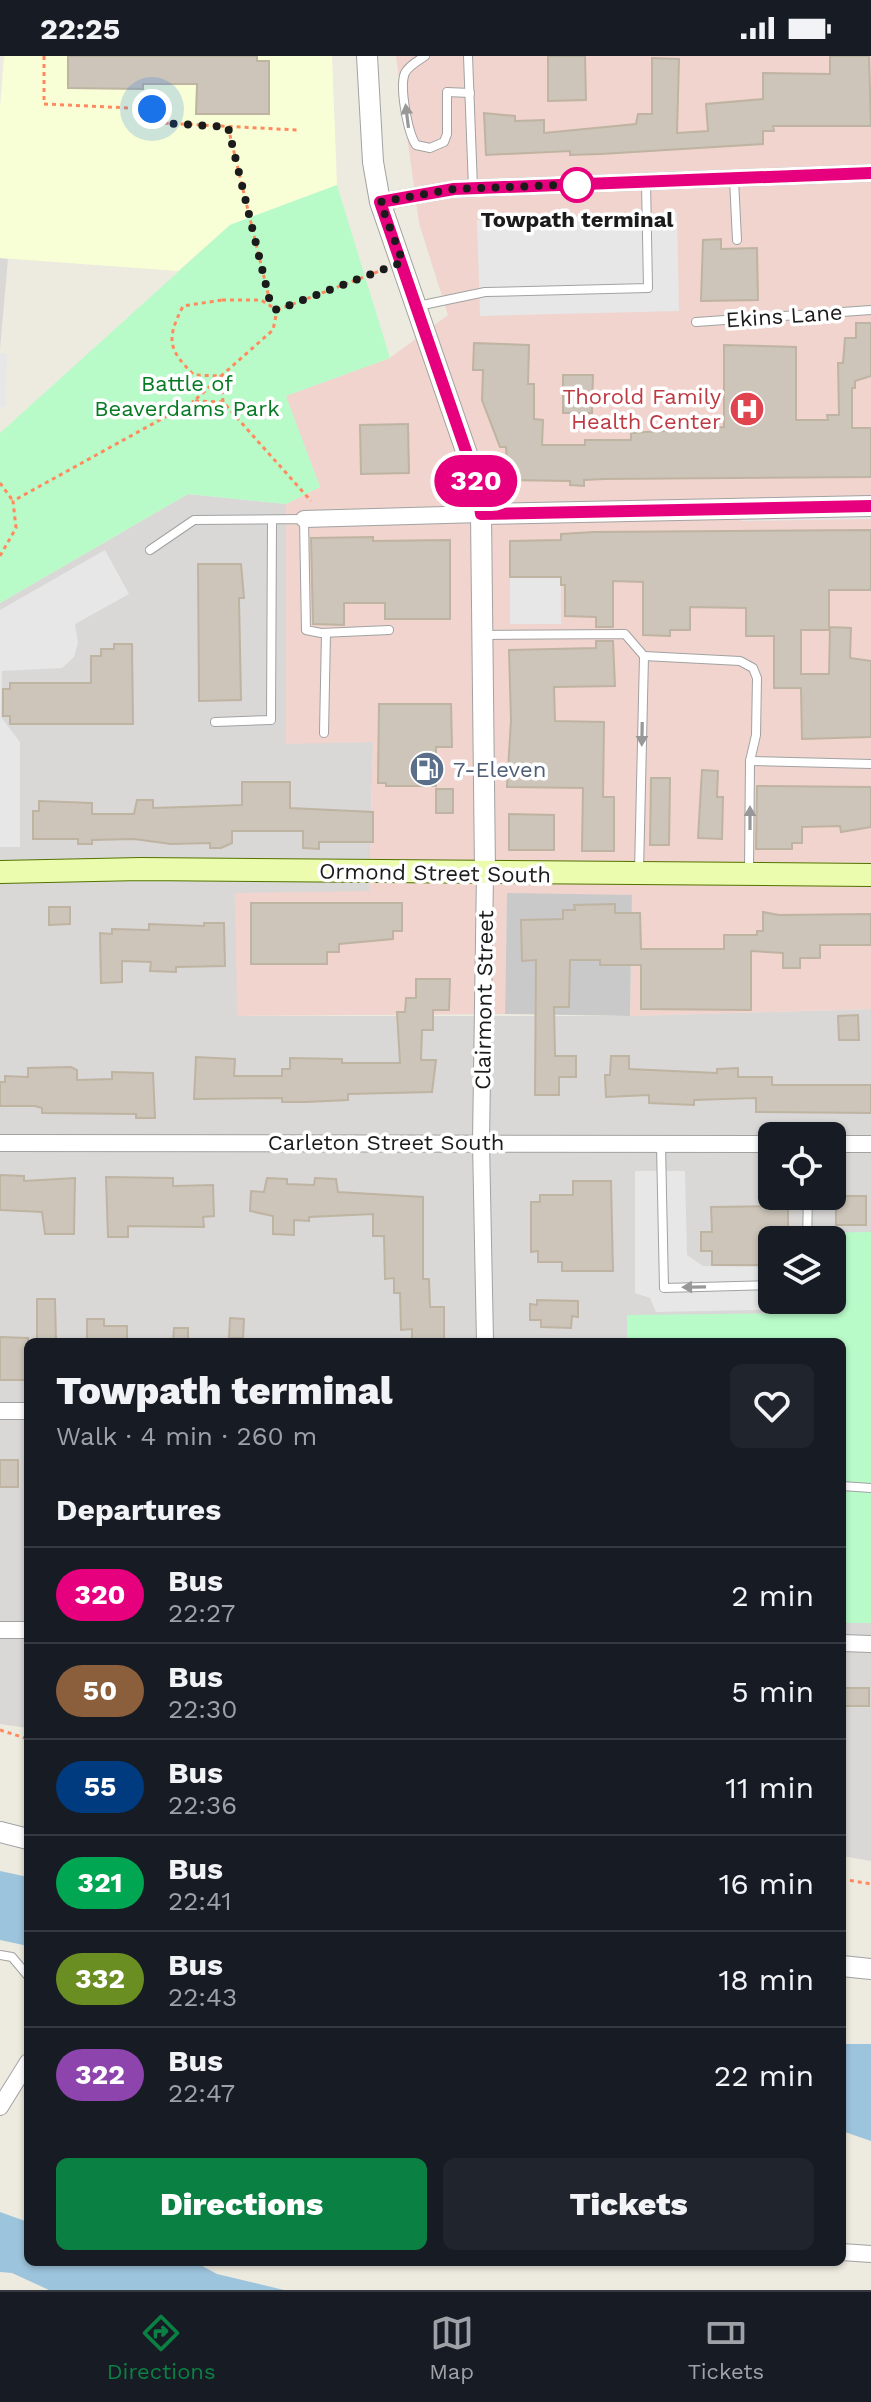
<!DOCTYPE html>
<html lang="en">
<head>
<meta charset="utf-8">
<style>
  body { margin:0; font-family:"Work Sans",sans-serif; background:#20242c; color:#f1f3f6; height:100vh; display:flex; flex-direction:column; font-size:30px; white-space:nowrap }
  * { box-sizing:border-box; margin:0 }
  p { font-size:26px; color:#9ea1a6 }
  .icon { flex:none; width:44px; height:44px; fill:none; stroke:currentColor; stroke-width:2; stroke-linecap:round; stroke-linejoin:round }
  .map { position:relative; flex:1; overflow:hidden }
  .side { position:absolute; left:24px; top:1282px; width:822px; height:928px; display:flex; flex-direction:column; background:#171b24; border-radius:12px; box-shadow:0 2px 6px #0004 }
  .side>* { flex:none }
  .badge { padding:0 16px; border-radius:26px; font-size:28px; line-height:52px }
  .buttons { position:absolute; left:758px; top:1066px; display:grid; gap:16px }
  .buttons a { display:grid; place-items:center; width:88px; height:88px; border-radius:12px; background:#171b24; box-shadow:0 2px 6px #0004; font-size:40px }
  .you { position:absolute; width:40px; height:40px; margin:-20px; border:6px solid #fff; border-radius:50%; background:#1a73e8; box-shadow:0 0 0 12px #1a73e833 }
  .map>.badge { position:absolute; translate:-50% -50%; box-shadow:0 0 0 4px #fff }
  h2 { padding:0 32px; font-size:30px; line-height:72px }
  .round { display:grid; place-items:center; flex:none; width:84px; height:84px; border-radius:12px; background:#20242c }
  .head { display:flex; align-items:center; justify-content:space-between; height:136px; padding:0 32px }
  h1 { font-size:38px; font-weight:800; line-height:60px }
  .primary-button { display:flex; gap:16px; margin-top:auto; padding:16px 32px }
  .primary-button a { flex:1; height:92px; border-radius:12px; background:#0b8043; color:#fff; font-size:32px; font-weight:800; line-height:92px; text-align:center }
  .primary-button a+a { background:#20242c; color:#f1f3f6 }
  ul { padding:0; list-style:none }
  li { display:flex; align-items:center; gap:24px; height:96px; padding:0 32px; border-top:2px solid #363941 }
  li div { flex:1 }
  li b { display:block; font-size:30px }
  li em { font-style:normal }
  li .badge { min-width:88px; font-weight:700; text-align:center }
  .status { display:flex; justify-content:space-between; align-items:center; height:56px; padding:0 40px; background:#171b24; direction:ltr }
  .status svg { height:22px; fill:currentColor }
  .dock { display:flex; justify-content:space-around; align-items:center; height:112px; border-top:2px solid #363941; background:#171b24; font-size:22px; color:#9ea1a6 }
  .dock a { display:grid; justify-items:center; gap:4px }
  .dock .selected { color:#0b8043 }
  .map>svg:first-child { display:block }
</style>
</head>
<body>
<div class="status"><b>22:25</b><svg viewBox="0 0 49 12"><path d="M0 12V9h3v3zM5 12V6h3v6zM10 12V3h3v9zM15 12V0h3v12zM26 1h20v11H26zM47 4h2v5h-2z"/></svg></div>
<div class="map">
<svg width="871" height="2234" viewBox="0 0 871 2234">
  <rect width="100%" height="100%" fill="#edebdf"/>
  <g fill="#d9d8d7" fill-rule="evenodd">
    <path d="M0 202 8 203 0 293Z"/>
    <path d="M188 438 286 448V687L373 686 369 836 238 960H630L871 953V1805L842 1800V1286H28V1672L0 1668V547ZM772 1080H832V1140H772ZM772 1184H832V1244H772Z"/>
  </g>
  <path fill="#f0d4cd" d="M396 0H871V953L630 960 632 840 507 838 505 958 237 960 235 837 369 835 373 686 286 688V448L320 431 285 340 390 302 448 259 419 167Z"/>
  <path fill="#f8ffd6" d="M4 0H332L337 129 230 169 178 215 0 202V53Z"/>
  <path fill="#c9c9c9" d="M507 837 632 839 630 960 505 958Z"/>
  <g fill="#b8fbc9">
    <path d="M337 129 390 302 286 340 320 431 286 448 188 438 0 547V377L230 169Z"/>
    <path d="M871 1176V1567H842V1286H627V1259L811 1257V1244H832V1184H811V1177Z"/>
  </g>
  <g fill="#e7e7e7">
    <path d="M661 156H677L679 255 480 260 477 164 660 159Z"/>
    <path d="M0 297 7 298 5 351H0Z"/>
    <path d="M871 455V463L741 465V457Z"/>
    <path d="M105 494 129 538 75 568 78 587 74 601 62 612 2 615 1 661 20 686V791H0V554Z"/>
    <path d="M561 521V568H510V522Z"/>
    <path d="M635 1115H685L687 1199 703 1210 772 1211V1244H807V1253L656 1256 650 1242 635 1237Z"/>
  </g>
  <g fill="#9dc4dd">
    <path d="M0 1815 28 1821V1890L0 1884Z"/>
    <path d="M842 1988H871V2085L842 2075Z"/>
    <path d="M0 2156 28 2166V2206H195L217 2218 284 2234H49L12 2217 0 2216Z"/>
  </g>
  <g fill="#cdc5b9" stroke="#bfb3a1" stroke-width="2">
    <path d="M68 0H257V5H269V58H196L197 28H143V33L68 32Z"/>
    <path d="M548 0H585L586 44 548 45Z"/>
    <path d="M830 0H869L871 70H773L774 75H763V88L601 98 570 99V95L486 99 484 57 515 60V65L544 64V77L636 68 638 58H652V2L679 3 677 77 708 75 706 48 763 43V17L830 18Z"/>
    <path d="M721 183V193L757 192 758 244 701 245 703 184Z"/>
    <path d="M856 267H871V320L855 325V332H852V372H871V421L604 423 584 424V430L570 429V425L508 424 506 391H500L482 344 483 314H473L474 287 529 289 528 328H534V363L543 364 542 389H585V384H631V377L724 371V289L796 291V364H828L827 359H839L838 307H843L845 282H856Z"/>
    <path d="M563 319H593L592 357H563Z"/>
    <path d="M408 368 409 417 361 418 360 369Z"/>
    <path d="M871 474V534H829V574H801V618H829L830 571 851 572 850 602 871 605V681L802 683 801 632H774V580H746V552L690 551V574H670V580L643 579V526L613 525V571H596V561L565 560V529H561V521H510V485L561 484V478L594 476Z"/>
    <path d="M373 481V485L450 484V563H385V547H344V569L313 568 311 482Z"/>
    <path d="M198 508H241L244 542H239L241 644 199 645Z"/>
    <path d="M596 585H613L615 630 554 631 555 665 604 666 603 741H614V795H582L583 732 507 731 511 664 509 594 596 592Z"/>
    <path d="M114 588H132L133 668H10V660H3V633H10V627H91V600H101V593H114Z"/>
    <path d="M379 648H451L452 691H436V730H386V727H378Z"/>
    <path d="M702 714 718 715 717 741H723L722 783 698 782Z"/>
    <path d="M651 722H670L669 789H650Z"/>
    <path d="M242 726H290V752L373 756V786H319V793L303 792V775H232V787L221 792H210V787L171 788 134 783 92 784V788H78V783H33V755H39V745L92 747V758H134L137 744H153V752L242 749Z"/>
    <path d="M757 730 871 731V771L841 776 840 770 802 771V787H792V793H756Z"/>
    <rect x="436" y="733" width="17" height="24"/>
    <path d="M509 758 554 759V794H509Z"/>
    <path d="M251 847H402V875H393V883L339 888V896H327V908H251Z"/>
    <path d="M615 848V857H640L641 893H724V879H757V875H763V856L779 859 871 858V889H820V902H800V912H783V897L751 895V954L641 953V909H600V904H570L569 951H554L555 1000H576V1021H559V1039H535L536 904 522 905 521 864 563 863V854H575L574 849Z"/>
    <path d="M49 851H70V868L49 869Z"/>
    <path d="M204 867H224L225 910 176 911V916L150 915 151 906 122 905V926L101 927 100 877 112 878V873L149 874V868L204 870Z"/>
    <path d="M416 923H450L449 954H433V974H422L421 1004H436L432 1036 348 1038V1044L306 1046H282V1042L194 1043 196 1001 235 1003 234 1020H282V1013H290V1002L342 1003V1007H400L397 956H405L406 942H416Z"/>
    <path d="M858 959 859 984H839L838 960Z"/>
    <path d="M611 1000H629V1013L717 1017V1013L738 1012V1021H772V1029H871V1057L756 1056V1042L694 1044V1049L649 1047V1039L606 1041 605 1019H610Z"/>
    <path d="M71 1011 77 1014V1024L112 1023V1016L153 1017 155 1062H136V1058L42 1057V1052L35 1050H0V1026H5V1020L28 1021V1012Z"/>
    <path d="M0 1119 24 1120V1125L75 1122 74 1178H45L42 1156 0 1154Z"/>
    <path d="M106 1121 173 1122V1130L213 1129 214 1160 203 1161 204 1171 128 1170V1181H108Z"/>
    <path d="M267 1122 287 1123V1128L314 1129 315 1122 336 1123 338 1136 423 1141V1223H429L430 1251H444V1286H412V1273L401 1274 400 1237H394V1222L385 1223 384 1180H373V1158L309 1161V1165L294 1164V1179L273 1178V1160L250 1155 251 1135 264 1136Z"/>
    <path d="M573 1125H611L613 1215H562V1206H538V1195L531 1196V1146H540V1139H573Z"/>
    <rect x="836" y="1140" width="30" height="29"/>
    <path d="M788 1150V1184H772V1209H712V1195H701V1176H712L711 1151Z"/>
    <path d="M37 1243H55L56 1286H37Z"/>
    <path d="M537 1244 578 1245V1261L572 1260 571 1272 541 1271V1264H530V1248L537 1249Z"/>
    <path d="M230 1262 244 1263 243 1282H229Z"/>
    <path d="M87 1263H104V1270H127V1286H87Z"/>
    <path d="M174 1272H188V1286H173Z"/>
    <path d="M0 1281 28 1282V1324H0Z"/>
    <rect x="0" y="1404" width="18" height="27"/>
    <rect x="842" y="1632" width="27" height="18"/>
  </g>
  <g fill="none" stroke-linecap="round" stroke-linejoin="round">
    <defs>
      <g id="service">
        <path d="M425 0C418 5 409 9 405 17 399 31 408 77 416 89L430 92 444 86 447 78V36L470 37"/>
        <path d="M468 0 473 132"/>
        <path d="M734 123 737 184"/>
        <path d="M418 250 485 236 648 232 646 126"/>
        <path d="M696 266 871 254"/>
        <path d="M150 494 194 464 304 463 306 574 321 577 389 574"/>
        <path d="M483 579 625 578 644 600 639 815"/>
        <path d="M644 600 740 605 753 612 757 622 756 679 750 705 749 815"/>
        <path d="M215 666 271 664 272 465"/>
        <path d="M324 677 326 577"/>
        <path d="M750 705 871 708"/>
        <path d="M661 1089 664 1232 772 1229"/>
        <path d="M807 1184 808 1140"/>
        <path d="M842 1430 871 1432"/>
        <path d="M0 1899 12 1901 28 1920"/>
      </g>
      <g id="minor">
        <path d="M380 146 454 133 871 117"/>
        <path d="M304 463 481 458"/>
        <path d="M0 1087 772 1088"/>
        <path d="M832 1088H871"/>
        <path d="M485 1286 481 1086 485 817"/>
        <path d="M0 1355H28"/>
        <path d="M0 1574H28"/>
        <path d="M842 1587 871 1588"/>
        <path d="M0 2051 28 2006"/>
        <path d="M842 2196 871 2198"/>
      </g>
      <g id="tertiary">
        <path d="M367 0 373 106 380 146 476 424 481 458 485 817"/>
        <path d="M481 458 871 450"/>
        <path d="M0 1776 28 1783"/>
        <path d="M842 1910 871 1913"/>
      </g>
      <path id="secondary" d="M0 816 141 813 871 819"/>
    </defs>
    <use href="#service" stroke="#a2a2a2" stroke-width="10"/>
    <use href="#minor" stroke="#a2a2a2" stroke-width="18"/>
    <use href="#tertiary" stroke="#a2a2a2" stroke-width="22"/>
    <use href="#secondary" stroke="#537300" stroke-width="24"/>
    <g stroke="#ff8a5e" stroke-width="3" stroke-dasharray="4 4" stroke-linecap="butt">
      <path d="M44 0V48L152 53 162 67 297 74"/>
      <path d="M228 71 271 250"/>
      <path d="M222 244H261L277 254 273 274 221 320 194 319C168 293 166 284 183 250Z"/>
      <path d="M277 254 385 213"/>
      <path d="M223 346 194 345 221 320 223 346 311 445"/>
      <path d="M0 427 13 445"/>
      <path d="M0 500 16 472 13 445 194 345"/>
      <path d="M0 1674 28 1683"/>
      <path d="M842 1823 871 1828"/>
    </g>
    <use href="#service" stroke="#fff" stroke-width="8"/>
    <use href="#minor" stroke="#fff" stroke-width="16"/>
    <use href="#tertiary" stroke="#fff" stroke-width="20"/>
    <use href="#secondary" stroke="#ebfcae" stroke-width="22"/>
  </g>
  <defs><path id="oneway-solid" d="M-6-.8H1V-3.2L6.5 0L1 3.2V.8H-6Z" transform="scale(2)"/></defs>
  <g fill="#989898">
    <use href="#oneway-solid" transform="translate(407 60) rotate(-97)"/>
    <use href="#oneway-solid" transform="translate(642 678) rotate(91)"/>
    <use href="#oneway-solid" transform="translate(750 762) rotate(-90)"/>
    <use href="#oneway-solid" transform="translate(694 1231) rotate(179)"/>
  </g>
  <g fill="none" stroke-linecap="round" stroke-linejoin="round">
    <defs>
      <path id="line" d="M871 117 454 133 380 146 476 424 481 458 871 450"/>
    </defs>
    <use href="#line" stroke="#fff" stroke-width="18"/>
    <use href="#line" stroke="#e6007e" stroke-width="12"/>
    <path stroke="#1b1b1b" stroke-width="8" stroke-dasharray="0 14.4" d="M152 53 162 67 228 71 271 250 277 254 403 206 380 146 454 133 589 128 577 129"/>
  </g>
  <defs>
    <symbol id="hospital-disc" viewBox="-11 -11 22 22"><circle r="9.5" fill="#e0444e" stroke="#fff"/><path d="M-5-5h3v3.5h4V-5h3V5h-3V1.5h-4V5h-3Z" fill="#fff"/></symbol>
    <symbol id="fuel-disc" viewBox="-11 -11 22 22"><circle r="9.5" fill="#5c6f8a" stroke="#fff"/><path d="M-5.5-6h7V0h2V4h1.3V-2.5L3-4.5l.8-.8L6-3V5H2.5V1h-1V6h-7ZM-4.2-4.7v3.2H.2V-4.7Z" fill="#fff"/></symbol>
  </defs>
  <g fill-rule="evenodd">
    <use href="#hospital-disc" x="727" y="333" width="40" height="40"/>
    <use href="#fuel-disc" x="407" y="693" width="40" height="40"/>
  </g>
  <circle fill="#fff" stroke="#e6007e" stroke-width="4" cx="577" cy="129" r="16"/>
  <g text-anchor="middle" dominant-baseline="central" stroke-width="7" stroke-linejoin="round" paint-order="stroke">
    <g font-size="22" font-weight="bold" fill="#1b1b1b" stroke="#fff">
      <text x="577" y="163">Towpath terminal</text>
    </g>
    <g font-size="22" fill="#1b1b1b" stroke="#fff">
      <text transform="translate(784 260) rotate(-4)">Ekins Lane</text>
      <text transform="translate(435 817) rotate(1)">Ormond Street South</text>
      <text transform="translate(484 944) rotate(-89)">Clairmont Street</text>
      <text x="386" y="1086">Carleton Street South</text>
    </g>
    <g font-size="22" fill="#067b24" stroke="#fff">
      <text x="187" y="327">Battle of<tspan x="187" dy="25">Beaverdams Park</tspan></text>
    </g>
    <g font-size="22" fill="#be3a42" stroke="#fff" text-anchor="end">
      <text x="721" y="340">Thorold Family<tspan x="721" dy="25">Health Center</tspan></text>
    </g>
    <g font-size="22" fill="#4e5e75" stroke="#fff" text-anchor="start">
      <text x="453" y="713">7-Eleven</text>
    </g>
  </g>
</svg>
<div class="buttons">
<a><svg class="icon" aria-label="locate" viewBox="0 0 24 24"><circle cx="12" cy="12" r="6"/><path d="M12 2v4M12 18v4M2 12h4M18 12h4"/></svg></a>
<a><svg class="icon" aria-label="layers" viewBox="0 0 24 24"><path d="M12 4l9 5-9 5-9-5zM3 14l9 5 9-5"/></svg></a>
</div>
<div class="you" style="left:152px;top:53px"></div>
<b class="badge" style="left:476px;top:425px;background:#e6007e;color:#fff">320</b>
<section class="side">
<div class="head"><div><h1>Towpath terminal</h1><p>Walk · 4 min · 260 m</p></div><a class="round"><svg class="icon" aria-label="heart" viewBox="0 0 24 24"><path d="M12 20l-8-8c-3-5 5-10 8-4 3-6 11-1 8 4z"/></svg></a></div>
<h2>Departures</h2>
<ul>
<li><span class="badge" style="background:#e6007e;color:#fff">320</span><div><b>Bus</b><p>22:27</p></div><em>2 min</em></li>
<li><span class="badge" style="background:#8b5e3c;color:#fff">50</span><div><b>Bus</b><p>22:30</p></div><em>5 min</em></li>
<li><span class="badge" style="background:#003b80;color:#fff">55</span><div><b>Bus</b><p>22:36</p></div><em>11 min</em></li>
<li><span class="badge" style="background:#00a651;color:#fff">321</span><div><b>Bus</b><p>22:41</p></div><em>16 min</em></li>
<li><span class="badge" style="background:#6b8e23;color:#fff">332</span><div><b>Bus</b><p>22:43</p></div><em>18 min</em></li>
<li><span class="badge" style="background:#8e44ad;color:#fff">322</span><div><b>Bus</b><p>22:47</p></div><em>22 min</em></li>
</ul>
<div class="primary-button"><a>Directions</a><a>Tickets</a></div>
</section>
</div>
<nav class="dock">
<a class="selected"><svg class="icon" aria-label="directions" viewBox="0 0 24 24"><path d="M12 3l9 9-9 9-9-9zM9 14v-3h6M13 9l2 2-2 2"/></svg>Directions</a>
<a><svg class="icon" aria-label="map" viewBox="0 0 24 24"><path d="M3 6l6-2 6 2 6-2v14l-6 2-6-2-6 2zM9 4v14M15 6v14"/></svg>Map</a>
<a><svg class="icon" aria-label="tickets" viewBox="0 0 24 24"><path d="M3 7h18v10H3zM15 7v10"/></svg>Tickets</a>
</nav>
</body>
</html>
